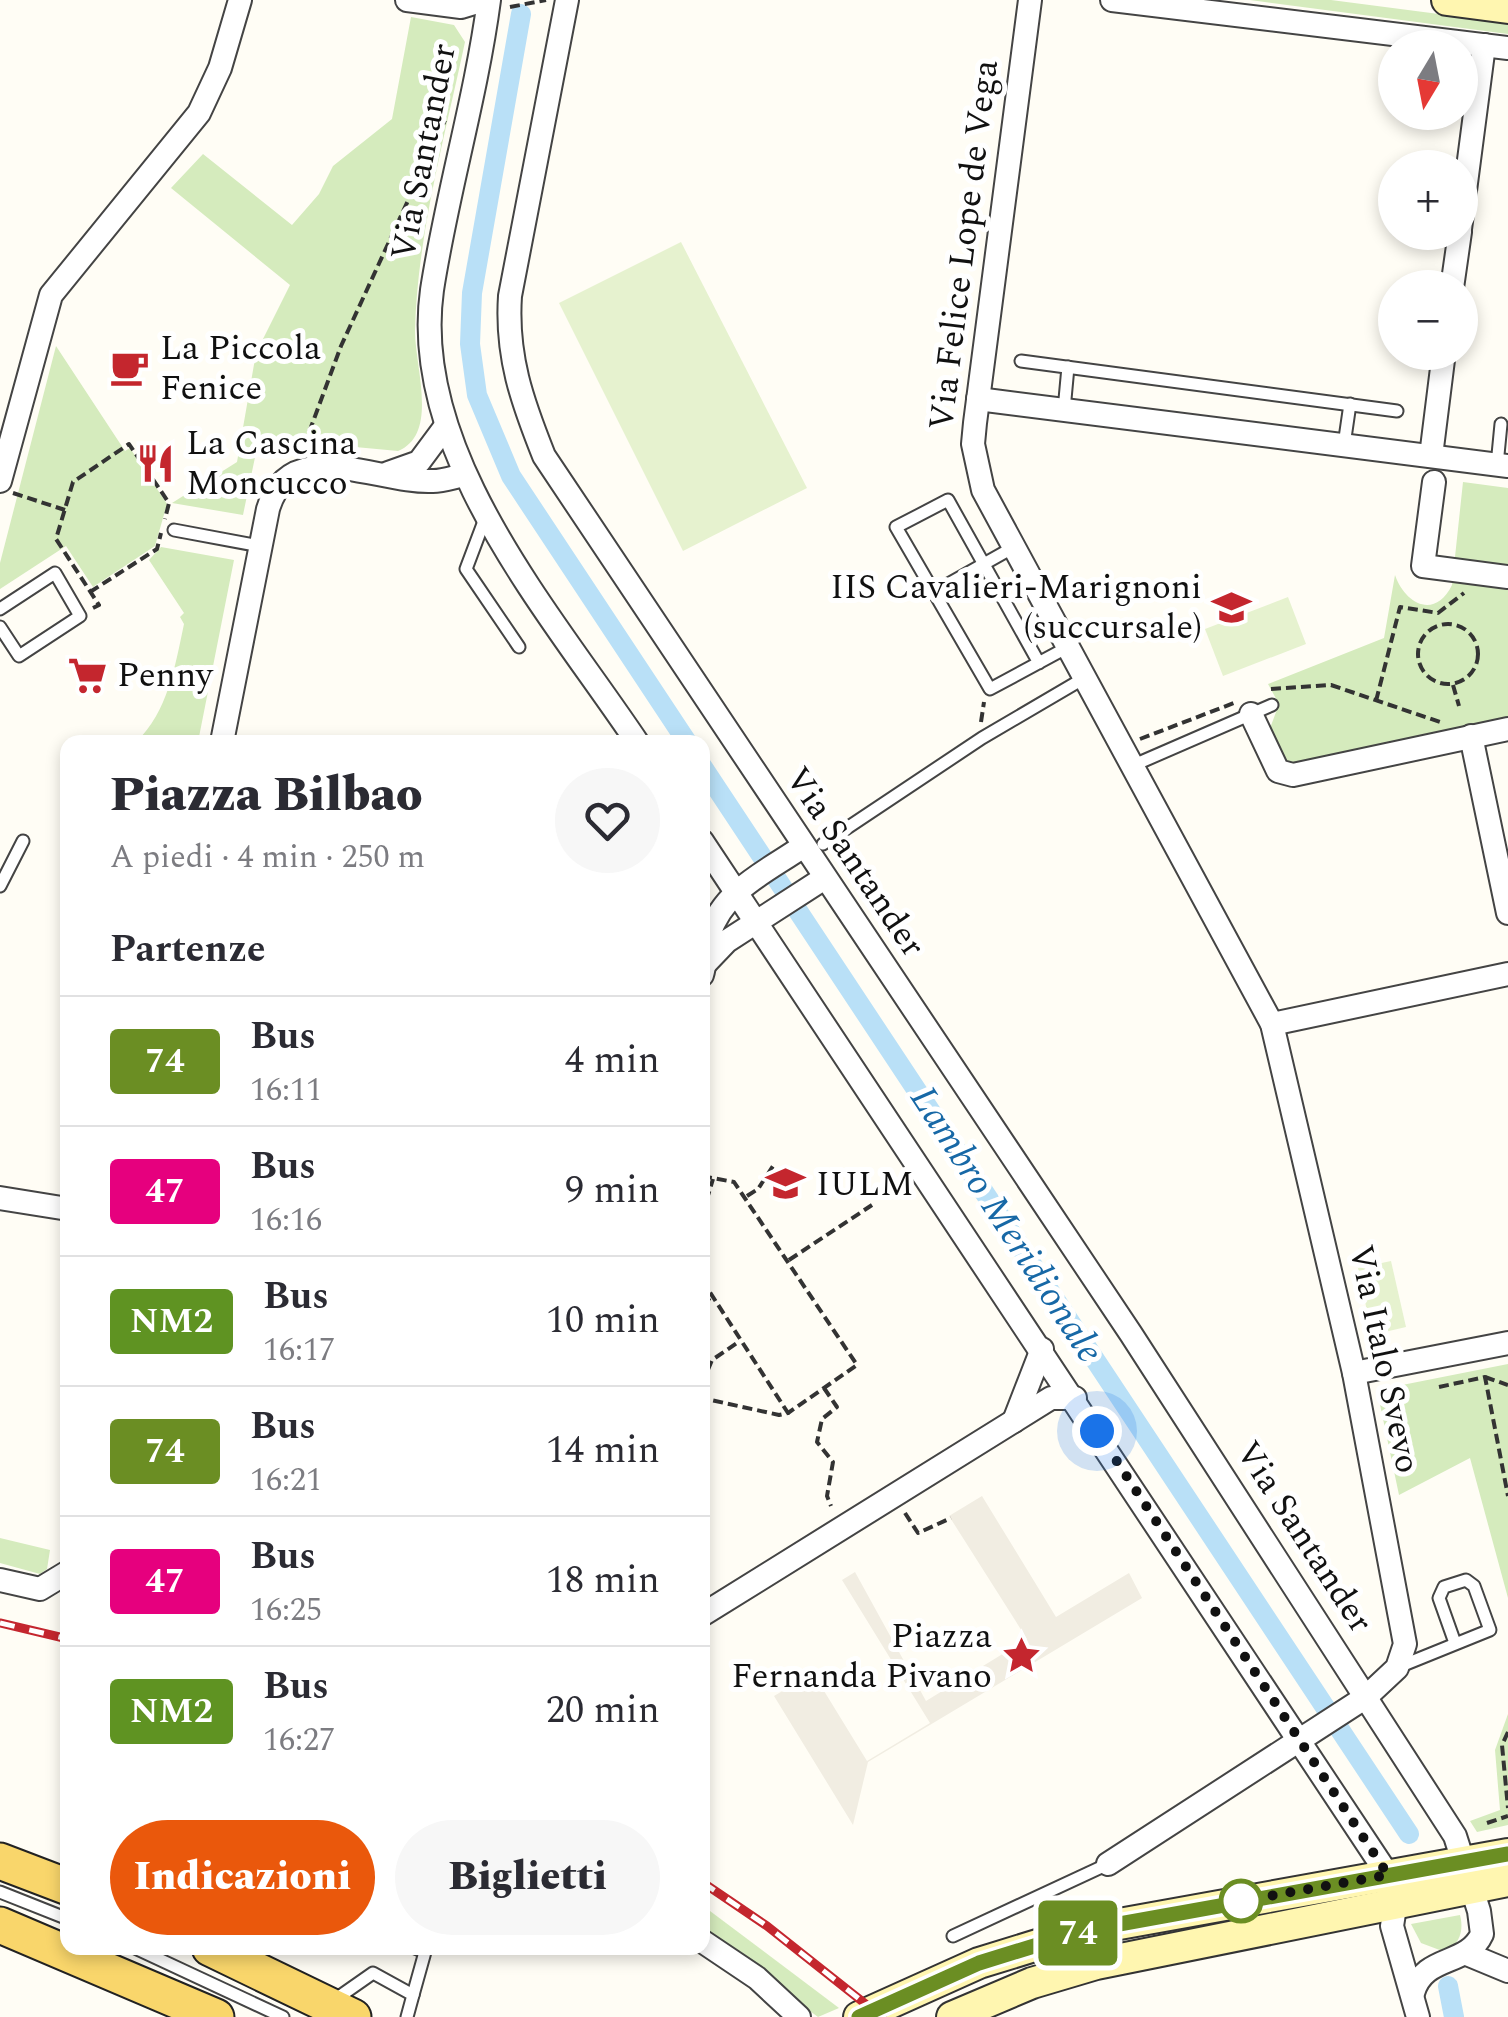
<!DOCTYPE html>
<html lang="it">
<head>
<meta charset="utf-8">
<style>
  body { margin:0; font-family:Spectral,serif; background:#f7f7f7; color:#2b2b33; height:100vh; display:flex; flex-direction:column; font-size:38px; white-space:nowrap }
  * { box-sizing:border-box; margin:0 }
  p { font-size:32px; color:#7c7c81 }
  .icon { flex:none; width:55px; height:55px; fill:none; stroke:currentColor; stroke-width:2; stroke-linecap:round; stroke-linejoin:round }
  .map { position:relative; flex:1; overflow:hidden }
  .sheet { position:absolute; left:60px; top:735px; width:650px; height:1220px; display:flex; flex-direction:column; background:#fff; border-radius:20px; box-shadow:0 5px 15px #0003 }
  .sheet>* { flex:none }
  .badge { padding:0 20px; border-radius:8px; font-size:35px; line-height:65px }
  .needle { width:65px; rotate:190deg }
  .buttons { position:absolute; left:1378px; top:30px; display:grid; gap:20px }
  .buttons a { display:grid; place-items:center; width:100px; height:100px; border-radius:50%; background:#fff; box-shadow:0 5px 15px #0003; font-size:50px }
  .you { position:absolute; width:50px; height:50px; margin:-25px; border:8px solid #fff; border-radius:50%; background:#1a73e8; box-shadow:0 0 0 15px #1a73e833 }
  .map>.badge { position:absolute; translate:-50% -50%; box-shadow:0 0 0 5px #fff }
  h2 { padding:0 50px; font-size:38px; line-height:90px }
  .round { display:grid; place-items:center; flex:none; width:105px; height:105px; border-radius:52px; background:#f7f7f7 }
  .headline { display:flex; align-items:center; justify-content:space-between; height:170px; padding:0 50px }
  h1 { font-size:48px; font-weight:800; line-height:75px }
  .button { display:flex; gap:20px; margin-top:auto; padding:20px 50px }
  .button a { flex:1; height:115px; border-radius:60px; background:#ea580c; color:#fff; font-size:40px; font-weight:800; line-height:115px; text-align:center }
  .button a+a { background:#f7f7f7; color:#2b2b33 }
  ul { padding:0; list-style:none }
  li { display:flex; align-items:center; gap:30px; height:130px; padding:0 50px; border-top:2px solid #e1e1e2 }
  li div { flex:1 }
  li b { display:block; font-size:38px }
  li em { font-style:normal }
  li .badge { min-width:110px; font-weight:700; text-align:center }
  .map>svg:first-child { display:block }
</style>
</head>
<body>
<div class="map">
<svg width="1508" height="2017" viewBox="0 0 1508 2017">
  <rect width="100%" height="100%" fill="#fffdf5"/>
  <g fill="#d5ebbd">
    <path d="M1250 0H1331L1508 23V34Z"/>
    <path d="M411 17 454 25 465 42C445 136 417 236 415 331 415 368 439 434 398 451L259 438 243 515 172 503 237 462 256 353 290 285 171 188 203 154 292 225 319 194 333 166 392 119Z"/>
    <path d="M56 346 125 451 130 448 167 504 155 546 93 587 66 546 0 589V563Z"/>
    <path d="M1463 482 1508 488V719L1287 767 1269 731 1279 704 1268 684 1384 638 1395 575C1405 604 1435 620 1452 585Z"/>
    <path d="M161 547 234 560 198 742H136C168 712 175 666 184 624L180 617 184 613 149 560Z"/>
    <path d="M1508 1364V1598L1470 1458 1399 1495 1378 1395 1382 1389Z"/>
    <path d="M0 1538 50 1550 47 1569 40 1574 0 1563Z"/>
    <path d="M1508 1714V1825L1477 1832 1470 1821 1500 1810 1495 1750Z"/>
    <path d="M702 1905 839 2008 818 2017 703 1932Z"/>
    <path d="M1460 1915C1464 1930 1460 1944 1445 1952L1421 1943 1411 1924Z"/>
  </g>
  <g fill="#e6f2cf">
    <path d="M681 242 807 488 683 551 559 303Z"/>
    <path d="M1288 597 1306 644 1223 676 1205 629Z"/>
    <path d="M1391 1261 1406 1327 1372 1335 1358 1268Z"/>
  </g>
  <path fill="#f1ede2" d="M982 1496 1056 1617 1129 1573 1142 1598 868 1762 853 1825 774 1696 813 1673 867 1761 930 1723 842 1580 855 1572 926 1701 1027 1639 949 1516Z"/>
  <g fill="none" stroke-linecap="round" stroke-linejoin="round">
    <g stroke="#b9e0f7" stroke-width="20">
      <path d="M521 14 472 293 470 344 477 395 511 476 687 742"/>
      <path d="M702 766 1409 1834"/>
      <path d="M1448 1986 1454 2017"/>
    </g>
    <defs>
      <g id="lane">
        <path d="M1021 361 1397 411"/>
        <path d="M1064 410 1068 367"/>
        <path d="M1344 445 1350 404"/>
        <path d="M1497 465 1501 424"/>
        <path d="M486 516 466 569 519 647"/>
        <path d="M174 530 260 546"/>
        <path d="M934 592 1014 547"/>
        <path d="M0 609 55 573 80 616 19 656 0 627"/>
        <path d="M1039 663 948 500 896 527 990 689 1068 647"/>
        <path d="M1134 765 1272 705"/>
        <path d="M823 844 982 738 1086 677"/>
        <path d="M0 886 23 841"/>
        <path d="M1401 1666 1490 1630 1474 1586 1466 1580 1444 1587 1439 1598 1455 1643"/>
        <path d="M0 1892 68 1919"/>
        <path d="M953 1936 1108 1864"/>
        <path d="M135 1948 283 2017"/>
        <path d="M413 1995 425 1952 415 1948"/>
        <path d="M333 2001 373 1973 413 1995 407 2017"/>
      </g>
      <g id="street">
        <path d="M407 0 461 7 484 0"/>
        <path d="M489 0C476 98 447 193 432 290 409 453 552 615 637 742"/>
        <path d="M567 0 510 296C506 356 522 401 544 456L1131 1334 1455 1836 1479 1911 1482 1934C1467 1967 1424 1954 1413 1993"/>
        <path d="M1030 0 975 423 973 444 983 490 1272 1024 1354 1373 1405 1644 1397 1668 1366 1697 1108 1864"/>
        <path d="M1112 0 1508 48"/>
        <path d="M1460 229 1484 45"/>
        <path d="M1452 288 1460 232"/>
        <path d="M978 399 1508 466"/>
        <path d="M1431 456 1444 352"/>
        <path d="M388 473 419 462 445 427"/>
        <path d="M0 481 51 295 199 113 220 68 240 0"/>
        <path d="M1434 482 1423 566 1508 577"/>
        <path d="M1251 714 1278 771 1293 775 1508 729"/>
        <path d="M1471 736 1508 913"/>
        <path d="M222 742 268 509C290 433 379 484 433 481 443 481 454 477 464 475"/>
        <path d="M702 841 1388 1875 1395 1907 1392 1926 1418 2017"/>
        <path d="M705 964 727 941 823 879"/>
        <path d="M702 975C706 962 705 948 709 935 723 890 766 872 802 847"/>
        <path d="M1272 1024 1508 974"/>
        <path d="M0 1198 68 1209"/>
        <path d="M1354 1373 1508 1343"/>
        <path d="M1014 1421 1042 1349"/>
        <path d="M0 1580 40 1589 68 1572"/>
        <path d="M702 1615 1051 1398H1075"/>
        <path d="M702 1941 757 1978 799 2017"/>
        <path d="M1467 1954 1508 1971"/>
      </g>
      <g id="secondary">
        <path d="M1447 0 1508 8"/>
        <path d="M859 2017 979 1963 1086 1930 1508 1854"/>
        <path d="M952 2017 1032 1983 1096 1964 1508 1881"/>
      </g>
      <g id="primary">
        <path d="M0 1861 68 1887"/>
        <path d="M0 1925 216 2017"/>
        <path d="M210 1948 353 2017"/>
      </g>
    </defs>
    <use href="#lane" stroke="#444" stroke-width="15"/>
    <use href="#street" stroke="#444" stroke-width="26"/>
    <use href="#secondary" stroke="#333" stroke-width="34"/>
    <use href="#primary" stroke="#222" stroke-width="39"/>
    <g stroke="#333" stroke-width="4" stroke-dasharray="10 5" stroke-linecap="butt">
      <path d="M510 7 546 0"/>
      <path d="M304 446 341 346 447 116"/>
      <path d="M13 493 65 510"/>
      <path d="M90 592 157 549 161 533"/>
      <path d="M93 608 99 605 56 539 73 482 129 444 169 503 165 519"/>
      <circle cx="1448" cy="654" r="30"/>
      <path d="M1453 685 1459 706"/>
      <path d="M1271 689 1331 685 1440 722"/>
      <path d="M1376 701 1400 607 1438 613 1464 593"/>
      <path d="M981 722 984 702"/>
      <path d="M1140 739 1234 703"/>
      <path d="M702 1176 734 1182 857 1365 788 1413"/>
      <path d="M747 1196 758 1189 775 1163"/>
      <path d="M702 1215 713 1179"/>
      <path d="M789 1260 872 1205"/>
      <path d="M702 1280 788 1413 779 1415 702 1398"/>
      <path d="M702 1304 713 1296"/>
      <path d="M702 1349 712 1360"/>
      <path d="M1485 1377 1508 1385"/>
      <path d="M702 1384 712 1360 740 1341"/>
      <path d="M1439 1387 1485 1377 1508 1496"/>
      <path d="M824 1388 837 1407 822 1419 817 1442 833 1462 827 1496 831 1506"/>
      <path d="M905 1513 918 1533 951 1518"/>
      <path d="M1508 1732 1502 1745 1508 1808"/>
      <path d="M1487 1823 1508 1816"/>
    </g>
    <use href="#lane" stroke="#fff" stroke-width="11"/>
    <use href="#street" stroke="#fff" stroke-width="22"/>
    <use href="#secondary" stroke="#fff6b0" stroke-width="30"/>
    <use href="#primary" stroke="#f9d66b" stroke-width="35"/>
    <defs>
      <g id="rail">
        <path d="M0 1623 68 1639"/>
        <path d="M702 1882 767 1926 882 2017"/>
      </g>
    </defs>
    <use href="#rail" stroke="#c4262e" stroke-width="9"/>
    <use href="#rail" stroke="#fff" stroke-width="5" stroke-dasharray="15" stroke-linecap="butt"/>
  </g>
  <g fill="none" stroke-linecap="round" stroke-linejoin="round">
    <defs>
      <path id="line" d="M859 2017 979 1963 1086 1930 1508 1854"/>
    </defs>
    <use href="#line" stroke="#fff" stroke-width="22"/>
    <use href="#line" stroke="#6b8e23" stroke-width="15"/>
    <path stroke="#111" stroke-width="10" stroke-dasharray="0 18" d="M1097 1431 1388 1875 1241 1901"/>
  </g>
  <defs>
    <symbol id="cafe-bare" viewBox="-9 -9 18 18"><path d="M-5.5-4.5H6V0H3Q3 3.5 0 3.5H-2.5Q-5.5 3.5-5.5 0ZM3-3.2v2h1.7v-2ZM-6 4.5H4V6H-6Z" fill="#c4262e" stroke="#fff" stroke-width="2.5" paint-order="stroke"/></symbol>
    <symbol id="restaurant-bare" viewBox="-9 -9 18 18"><path d="M-5-6h1v4h1v-4h1v4h1v-4h1v5L-1.5 .5V6h-2V.5L-5-1ZM5-6V6H3V1.5H1.5Q1.5-4 5-6Z" fill="#c4262e" stroke="#fff" stroke-width="2.5" paint-order="stroke"/></symbol>
    <symbol id="school-bare" viewBox="-9 -9 18 18"><path d="M0-5L7-2L0 1L-7-2ZM-4 1L0 2.5L4 1V4Q0 6-4 4Z" fill="#c4262e" stroke="#fff" stroke-width="2.5" paint-order="stroke"/></symbol>
    <symbol id="supermarket-bare" viewBox="-9 -9 18 18"><path d="M-6-5.5h2.5l.6 2H6L4.5 2H-2.5L-4.4-4H-6ZM-1.5 3.2a1.3 1.3 0 1 0 .1 0ZM3 3.2a1.3 1.3 0 1 0 .1 0Z" fill="#c4262e" stroke="#fff" stroke-width="2.5" paint-order="stroke"/></symbol>
    <symbol id="university-bare" viewBox="-9 -9 18 18"><path d="M0-5L7-2L0 1L-7-2ZM-4 1L0 2.5L4 1V4Q0 6-4 4Z" fill="#c4262e" stroke="#fff" stroke-width="2.5" paint-order="stroke"/></symbol>
    <symbol id="sight-bare" viewBox="-9 -9 18 18"><path d="M0-6L1.8-2.2L6-1.7L2.9 1.2L3.7 5.4L0 3.3L-3.7 5.4L-2.9 1.2L-6-1.7L-1.8-2.2Z" fill="#c4262e" stroke="#fff" stroke-width="2.5" paint-order="stroke"/></symbol>
  </defs>
  <g fill-rule="evenodd">
    <use href="#cafe-bare" x="102" y="340" width="55" height="55"/>
    <use href="#restaurant-bare" x="128" y="436" width="55" height="55"/>
    <use href="#school-bare" x="1204" y="580" width="55" height="55"/>
    <use href="#supermarket-bare" x="60" y="648" width="55" height="55"/>
    <use href="#university-bare" x="758" y="1156" width="55" height="55"/>
    <use href="#sight-bare" x="994" y="1628" width="55" height="55"/>
  </g>
  <circle fill="#fff" stroke="#6b8e23" stroke-width="5" cx="1241" cy="1901" r="20"/>
  <g text-anchor="middle" dominant-baseline="central" stroke-width="10" stroke-linejoin="round" paint-order="stroke">
    <g font-size="35" fill="#111" stroke="#fff">
      <text transform="translate(424 152) rotate(-79)">Via Santander</text>
      <text transform="translate(964 245) rotate(-83)">Via Felice Lope de Vega</text>
      <text transform="translate(855 862) rotate(56)">Via Santander</text>
      <text transform="translate(1384 1359) rotate(78)">Via Italo Svevo</text>
      <text transform="translate(1304 1537) rotate(57)">Via Santander</text>
    </g>
    <g font-size="35" fill="#111" stroke="#fff" text-anchor="start">
      <text x="160" y="348">La Piccola<tspan x="160" dy="40">Fenice</tspan></text>
      <text x="186" y="443">La Cascina<tspan x="186" dy="40">Moncucco</tspan></text>
      <text x="1202" y="587" text-anchor="end">IIS Cavalieri-Marignoni<tspan x="1202" dy="40">(succursale)</tspan></text>
      <text x="117" y="675">Penny</text>
      <text x="816" y="1184">IULM</text>
      <text x="992" y="1636" text-anchor="end">Piazza<tspan x="992" dy="40">Fernanda Pivano</tspan></text>
    </g>
    <g font-size="38" font-style="italic" fill="#1768a6" stroke="#fff">
      <text transform="translate(1006 1225) rotate(57)">Lambro Meridionale</text>
    </g>
  </g>
</svg>
<div class="buttons">
<a><svg class="needle" viewBox="-14 -14 28 28"><path d="M0-13l5 13h-10z" fill="#e53935"/><path d="M0 13l5-13h-10z" fill="#7c7c81"/></svg></a>
<a>+</a>
<a>−</a>
</div>
<div class="you" style="left:1097px;top:1431px"></div>
<b class="badge" style="left:1078px;top:1933px;background:#6b8e23;color:#fff">74</b>
<section class="sheet">
<div class="headline"><div><h1>Piazza Bilbao</h1><p>A piedi · 4 min · 250 m</p></div><a class="round"><svg class="icon" aria-label="heart" viewBox="0 0 24 24"><path d="M12 20l-8-8c-3-5 5-10 8-4 3-6 11-1 8 4z"/></svg></a></div>
<h2>Partenze</h2>
<ul>
<li><span class="badge" style="background:#6b8e23;color:#fff">74</span><div><b>Bus</b><p>16:11</p></div><em>4 min</em></li>
<li><span class="badge" style="background:#e6007e;color:#fff">47</span><div><b>Bus</b><p>16:16</p></div><em>9 min</em></li>
<li><span class="badge" style="background:#5f9322;color:#fff">NM2</span><div><b>Bus</b><p>16:17</p></div><em>10 min</em></li>
<li><span class="badge" style="background:#6b8e23;color:#fff">74</span><div><b>Bus</b><p>16:21</p></div><em>14 min</em></li>
<li><span class="badge" style="background:#e6007e;color:#fff">47</span><div><b>Bus</b><p>16:25</p></div><em>18 min</em></li>
<li><span class="badge" style="background:#5f9322;color:#fff">NM2</span><div><b>Bus</b><p>16:27</p></div><em>20 min</em></li>
</ul>
<div class="button"><a>Indicazioni</a><a>Biglietti</a></div>
</section>
</div>
</body>
</html>
